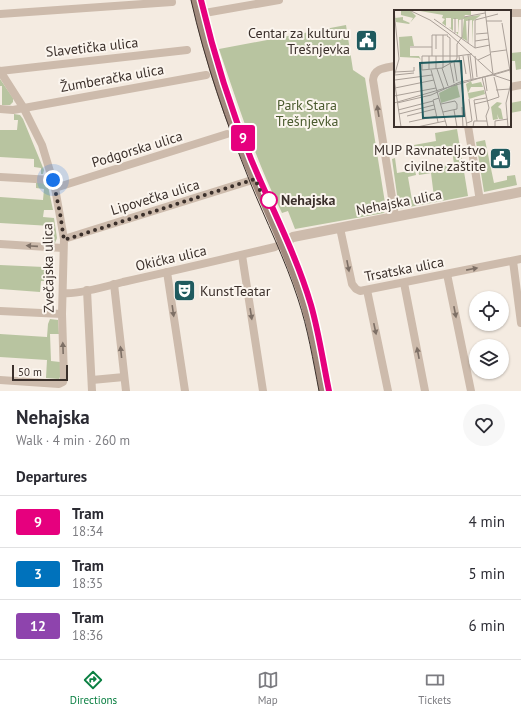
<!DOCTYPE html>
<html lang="en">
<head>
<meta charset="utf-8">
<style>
  body { margin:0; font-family:"PT Sans",sans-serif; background:#f7f7f7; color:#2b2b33; height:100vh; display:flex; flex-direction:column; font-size:15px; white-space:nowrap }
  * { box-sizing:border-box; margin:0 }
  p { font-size:13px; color:#7c7c81 }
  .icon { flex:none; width:22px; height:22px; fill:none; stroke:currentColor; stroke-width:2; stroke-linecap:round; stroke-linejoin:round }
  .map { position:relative; height:391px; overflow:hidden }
  .sheet { display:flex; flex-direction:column; background:#fff; flex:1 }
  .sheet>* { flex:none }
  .badge { padding:0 8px; border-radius:3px; font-size:14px; line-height:26px }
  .controls { position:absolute; left:469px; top:291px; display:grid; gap:8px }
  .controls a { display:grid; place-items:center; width:40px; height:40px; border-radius:50%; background:#fff; box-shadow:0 1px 3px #0004; font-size:20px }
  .scale { position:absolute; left:12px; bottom:10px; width:56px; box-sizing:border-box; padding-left:4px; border:2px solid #3b302b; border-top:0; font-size:11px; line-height:14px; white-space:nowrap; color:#3b302b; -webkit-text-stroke:3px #fbf5ee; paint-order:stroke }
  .you { position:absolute; width:20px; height:20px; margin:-10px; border:3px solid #fff; border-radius:50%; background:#1a73e8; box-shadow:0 0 0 6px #1a73e833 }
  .map>.badge { position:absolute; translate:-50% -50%; box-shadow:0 0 0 2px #fff }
  h2 { padding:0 16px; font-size:15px; line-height:36px }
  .round { display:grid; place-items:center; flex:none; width:42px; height:42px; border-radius:21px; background:#f7f7f7 }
  .overview { display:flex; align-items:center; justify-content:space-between; height:68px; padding:0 16px }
  h1 { font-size:19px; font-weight:700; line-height:30px }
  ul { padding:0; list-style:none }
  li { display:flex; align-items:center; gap:12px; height:52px; padding:0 16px; border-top:1px solid #e1e1e2 }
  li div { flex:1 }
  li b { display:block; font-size:15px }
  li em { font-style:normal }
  li .badge { min-width:44px; font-weight:700; text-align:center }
  .menu { display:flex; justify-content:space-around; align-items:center; height:56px; border-top:1px solid #e1e1e2; background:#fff; font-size:11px; color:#7c7c81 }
  .menu a { display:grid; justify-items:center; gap:2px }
  .menu .on { color:#0b8043 }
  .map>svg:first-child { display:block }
</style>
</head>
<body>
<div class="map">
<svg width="521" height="391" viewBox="0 0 521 391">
  <rect width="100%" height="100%" fill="#f4ebe1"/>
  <g fill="#b8c4a0">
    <path d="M346 25 353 70 365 78 386 209 384 213 295 229 288 211 282 213C256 161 238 105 219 49Z"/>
    <path d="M521 52V69L516 70 515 61H512L511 53Z"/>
    <path d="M0 79 13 98V102L10 105H2V86H0Z"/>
    <path d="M521 101V111L510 113V103Z"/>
    <path d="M14 114 20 115 23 119 44 170 43 174H41V168L34 167V159L0 157V130H17L18 120H14Z"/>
    <path d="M457 129 468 196 399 209 392 159 395 158 397 173 415 170 416 175 408 177 412 200 434 197 431 173 419 175 418 170 454 164 452 150 416 155 414 145 436 141 435 133Z"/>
    <path d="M485 140 494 183 507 180V176L515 175 517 185 484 192 476 142Z"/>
    <path d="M36 183H45L48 186 53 210H44L43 217 54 218 57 238 55 243H43V237H50L51 226 0 223V197L43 200 44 189 36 188Z"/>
    <path d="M0 265 44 267V281H41L40 292 0 289Z"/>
    <path d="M50 319 58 320 59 334H50L51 361 60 362V377L59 379 46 378 47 360 0 357V334L47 337 48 324Z"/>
  </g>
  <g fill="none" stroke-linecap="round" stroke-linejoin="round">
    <g stroke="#cdbbac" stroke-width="8">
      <path d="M510 13H521"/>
      <path d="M0 14 172 2"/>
      <path d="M199 14 279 0"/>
      <path d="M0 71 23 107 42 145 55 188 64 239 62 314 64 378 63 382 59 384 0 380"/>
      <path d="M0 71 187 50"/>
      <path d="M510 87 521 85"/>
      <path d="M0 109 13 110 206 75"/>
      <path d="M468 126 480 201"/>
      <path d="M0 177 53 180"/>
      <path d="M55 188 227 134"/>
      <path d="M395 216 373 80C374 68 385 68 395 66"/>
      <path d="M340 228 352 284 356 289 360 291 521 259"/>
      <path d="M64 239 255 179"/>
      <path d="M0 244 63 248"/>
      <path d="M242 255 263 391"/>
      <path d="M513 261 521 323"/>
      <path d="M167 272 185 391"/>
      <path d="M447 274 471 391"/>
      <path d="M404 283 425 391"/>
      <path d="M114 284 126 391"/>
      <path d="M87 290 92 391"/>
      <path d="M367 290 388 391"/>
      <path d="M63 293C77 295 108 286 123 282 173 271 224 259 275 247L283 243"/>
      <path d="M0 311 62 314"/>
      <path d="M92 380 124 377"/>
    </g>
    <path stroke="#cdbbac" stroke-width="10" d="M283 243 293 237 521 192"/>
    <path stroke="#a18a7d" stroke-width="10" d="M196 0C207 49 222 98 241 145 261 196 287 246 304 299 314 329 318 360 324 391"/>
    <g stroke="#3b302b" stroke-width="1">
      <path d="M191 0C205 62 226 122 250 182 266 221 285 259 298 299 308 329 313 360 319 391"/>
      <path d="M201 0C214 54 230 107 251 159 271 207 296 254 311 305 319 333 323 362 329 391"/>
    </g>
  </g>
  <defs><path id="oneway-solid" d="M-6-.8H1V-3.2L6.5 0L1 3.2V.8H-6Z"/></defs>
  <g fill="#7d6f65">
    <use href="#oneway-solid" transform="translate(378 111) rotate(-99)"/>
    <use href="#oneway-solid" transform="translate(32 246) rotate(-176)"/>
    <use href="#oneway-solid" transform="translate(348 266) rotate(79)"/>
    <use href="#oneway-solid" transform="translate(472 269) rotate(-11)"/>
    <use href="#oneway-solid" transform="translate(173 311) rotate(82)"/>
    <use href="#oneway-solid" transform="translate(455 312) rotate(79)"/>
    <use href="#oneway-solid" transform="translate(251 314) rotate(81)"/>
    <use href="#oneway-solid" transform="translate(375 329) rotate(78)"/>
    <use href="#oneway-solid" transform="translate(63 348) rotate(-92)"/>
    <use href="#oneway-solid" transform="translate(121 352) rotate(-96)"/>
    <use href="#oneway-solid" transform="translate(418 353) rotate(-101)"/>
  </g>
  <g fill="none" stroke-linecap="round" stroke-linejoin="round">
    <defs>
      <path id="line" d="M201 0C214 55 230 107 251 159 271 207 296 254 311 305 319 333 323 362 329 391"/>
    </defs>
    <use href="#line" stroke="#fff" stroke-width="9"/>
    <use href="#line" stroke="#e6007e" stroke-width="6"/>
    <path stroke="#3b302b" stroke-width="4" stroke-dasharray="0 7.2" d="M53 180 60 213 64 240 255 179 266 204 269 200"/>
  </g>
  <defs>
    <symbol id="civic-square" viewBox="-11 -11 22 22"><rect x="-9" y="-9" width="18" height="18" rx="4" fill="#1f5a5e" stroke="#fbf5ee"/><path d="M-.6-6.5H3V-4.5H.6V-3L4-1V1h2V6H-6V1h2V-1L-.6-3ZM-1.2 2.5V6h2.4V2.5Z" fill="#fff"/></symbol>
    <symbol id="theatre-square" viewBox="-11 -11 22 22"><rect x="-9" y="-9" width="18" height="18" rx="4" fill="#1f5a5e" stroke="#fbf5ee"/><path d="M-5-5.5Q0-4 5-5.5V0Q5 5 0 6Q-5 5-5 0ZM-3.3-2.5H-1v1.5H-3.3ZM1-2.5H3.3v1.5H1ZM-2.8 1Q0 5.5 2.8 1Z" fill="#fff"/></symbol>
  </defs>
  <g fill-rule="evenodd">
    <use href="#civic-square" x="354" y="28" width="25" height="25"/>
    <use href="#civic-square" x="488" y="146" width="25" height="25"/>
    <use href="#theatre-square" x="172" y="278" width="25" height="25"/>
  </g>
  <circle fill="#fff" stroke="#e6007e" stroke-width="2" cx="269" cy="200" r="8"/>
  <g text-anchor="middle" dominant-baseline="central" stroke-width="4" stroke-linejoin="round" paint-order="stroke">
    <g font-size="14" fill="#3b302b" stroke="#fbf5ee" text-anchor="end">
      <text x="350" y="33">Centar za kulturu<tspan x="350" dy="16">Trešnjevka</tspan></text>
      <text x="486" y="150">MUP Ravnateljstvo<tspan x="486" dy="16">civilne zaštite</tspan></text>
      <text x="200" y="291" text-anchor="start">KunstTeatar</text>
    </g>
    <g font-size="14" fill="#3b302b" stroke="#fbf5ee">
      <text transform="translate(92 47) rotate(-6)">Slavetička ulica</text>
      <text transform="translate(112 78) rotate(-10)">Žumberačka ulica</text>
      <text transform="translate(137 149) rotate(-17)">Podgorska ulica</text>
      <text transform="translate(155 197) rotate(-17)">Lipovečka ulica</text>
      <text transform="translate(399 202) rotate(-11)">Nehajska ulica</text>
      <text transform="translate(171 258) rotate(-13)">Okićka ulica</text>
      <text transform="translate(48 268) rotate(-91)">Zvečajska ulica</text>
      <text transform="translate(404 269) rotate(-11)">Trsatska ulica</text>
    </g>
    <g font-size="14" fill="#4a5a2e" stroke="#fbf5ee">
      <text x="307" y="105">Park Stara<tspan x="307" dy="16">Trešnjevka</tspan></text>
    </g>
    <g font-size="14" font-weight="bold" fill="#3b302b" stroke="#fbf5ee" text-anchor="start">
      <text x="281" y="200">Nehajska</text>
    </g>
  </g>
  <g transform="translate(394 10)">
    <rect width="117" height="117" fill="#f4ebe1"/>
    <path d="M3 0 17 1 22 6 15 14 2 12 1 8 9 7V10L16 13 19 8 7 5V1ZM77 0V5H71L70 7 87 5 79 11V35L78 10 72 11 73 31 68 28 70 9 65 10 64 25 62 22H64V9H59V21L55 17 57 18V8H52V16L48 13 51 9 48 8 49 5 26 1ZM18 26 20 36H16V46H25L27 50 25 48 6 47 5 27ZM77 71 78 74 87 72 89 77H77L74 83 90 80 91 84 75 89 72 74ZM63 74 66 87 47 93 45 83ZM103 92 108 93 104 97 107 99 109 109H105L103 104 104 109 99 110 97 97Z" fill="#b8c4a0"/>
    <path fill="none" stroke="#aaa098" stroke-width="1" d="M15 0 36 10 54 23 99 64M91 0 99 64M70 7 91 3M61 8V23M40 9 81 38M68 9V27L63 34V48L62 50 48 58 28 60V46H63L78 44M92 11H108M108 13 117 67M82 24 94 23M53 26 56 28V53L60 73M81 31 95 29M74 33 75 9M16 37H38M81 38V10L104 4M81 38 96 35M42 39V25M97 42 112 40M74 45 77 69M76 45 79 69M35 46V59M38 46V25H54M65 46 68 69M69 46 72 64M81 46 83 67M84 50 97 44M60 52 63 71M48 58 54 76M49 58V25M42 59V46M43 59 50 79M37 60 53 117M1 62 20 61V57M1 65 20 63M99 65 116 60M0 67 5 49 0 0M88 67 95 98 92 106 94 117M91 67 93 81M0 68 7 117M1 70 38 65M67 72 73 117M1 78 40 70M102 80 116 79M0 86 42 78M93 91 105 87 100 67M0 93 117 59M3 93 37 85 66 72 99 65 117 71M47 94 61 91 63 94V99L49 102M80 94 93 91M68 97 69 117M4 100 39 91M60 100 63 117M5 104 40 95M13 106 41 99M83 111 80 90 92 88M15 112 43 106M44 112 39 90 45 88M73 113 78 111 75 89M23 117 51 111M79 117 80 111H93M101 117V111L114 109M114 117 112 93 117 73"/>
    <path fill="#1f5a5e" fill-opacity="0.15" stroke="#1f5a5e" stroke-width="2" d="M67 51 70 106 29 108 26 53Z"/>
    <rect width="117" height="117" fill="none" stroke="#3b302b" stroke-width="2"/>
  </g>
</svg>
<div class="controls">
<a><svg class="icon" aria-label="locate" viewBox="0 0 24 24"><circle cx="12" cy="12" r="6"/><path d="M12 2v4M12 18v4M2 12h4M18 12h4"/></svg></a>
<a><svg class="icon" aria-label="layers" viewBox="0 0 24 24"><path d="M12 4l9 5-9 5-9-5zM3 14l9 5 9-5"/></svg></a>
</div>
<div class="scale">50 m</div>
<div class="you" style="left:53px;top:180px"></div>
<b class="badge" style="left:243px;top:138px;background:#e6007e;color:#fff">9</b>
</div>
<section class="sheet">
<div class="overview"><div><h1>Nehajska</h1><p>Walk · 4 min · 260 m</p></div><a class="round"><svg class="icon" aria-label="heart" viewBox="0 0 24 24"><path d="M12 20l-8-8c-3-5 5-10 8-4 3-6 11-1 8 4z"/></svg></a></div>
<h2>Departures</h2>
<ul>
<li><span class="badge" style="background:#e6007e;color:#fff">9</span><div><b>Tram</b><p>18:34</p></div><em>4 min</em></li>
<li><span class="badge" style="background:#0072bc;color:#fff">3</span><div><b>Tram</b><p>18:35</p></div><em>5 min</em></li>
<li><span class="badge" style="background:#8e44ad;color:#fff">12</span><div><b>Tram</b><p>18:36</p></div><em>6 min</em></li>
</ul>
</section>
<nav class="menu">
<a class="on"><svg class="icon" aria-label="directions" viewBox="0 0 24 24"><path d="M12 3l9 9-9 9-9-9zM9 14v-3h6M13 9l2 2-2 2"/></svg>Directions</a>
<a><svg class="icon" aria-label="map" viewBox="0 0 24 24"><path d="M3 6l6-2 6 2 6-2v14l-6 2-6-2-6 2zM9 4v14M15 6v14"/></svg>Map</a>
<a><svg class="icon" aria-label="tickets" viewBox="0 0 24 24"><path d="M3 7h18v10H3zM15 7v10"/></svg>Tickets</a>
</nav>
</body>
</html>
